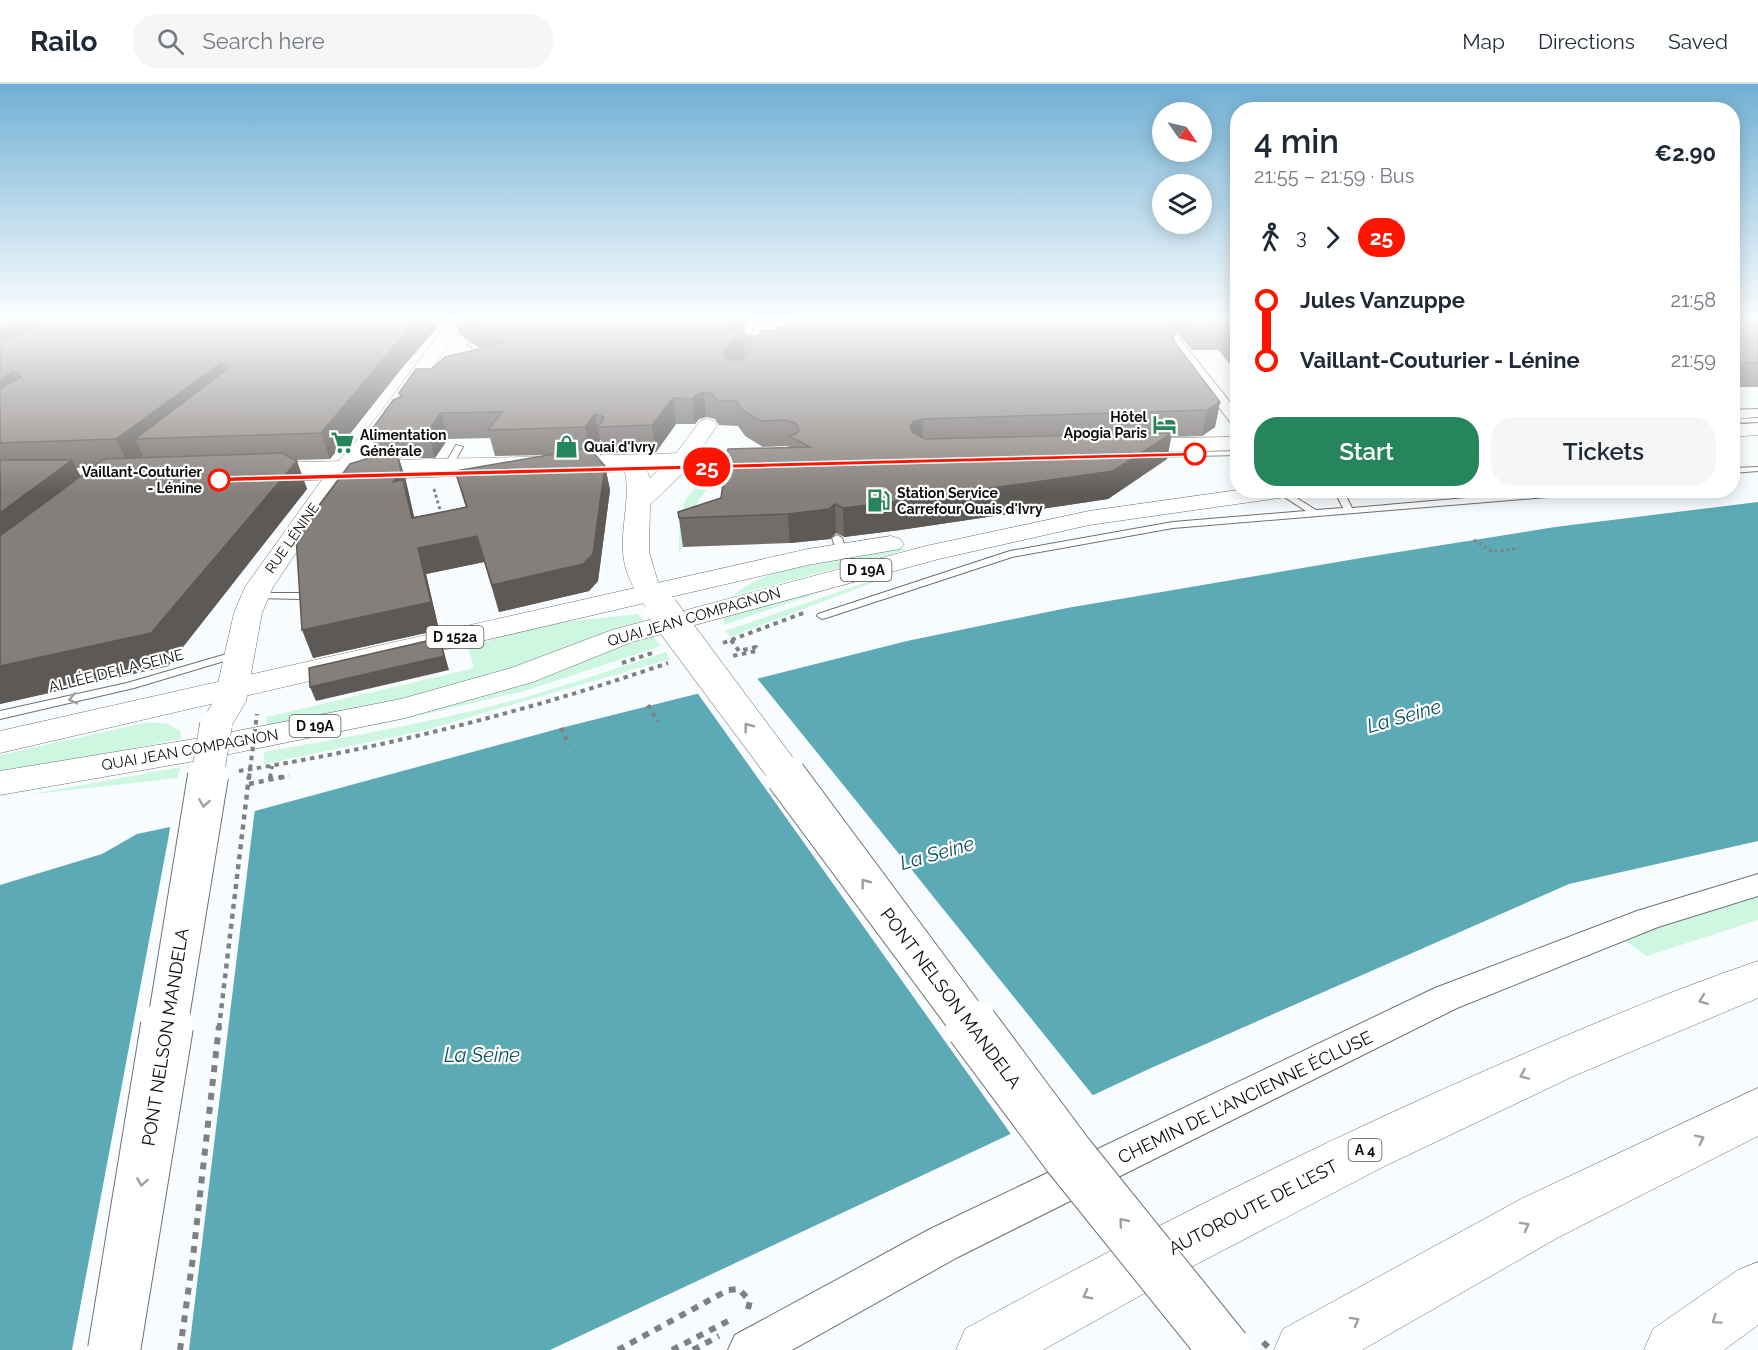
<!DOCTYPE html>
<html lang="en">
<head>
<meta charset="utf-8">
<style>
  body { margin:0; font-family:Raleway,sans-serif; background:#f6f6f7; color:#1f2937; height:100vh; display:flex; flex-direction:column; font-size:22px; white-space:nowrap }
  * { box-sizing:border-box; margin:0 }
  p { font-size:20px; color:#747a83 }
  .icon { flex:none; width:33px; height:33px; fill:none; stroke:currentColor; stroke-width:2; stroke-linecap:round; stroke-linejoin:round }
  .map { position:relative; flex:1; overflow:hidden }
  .drawer { position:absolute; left:1230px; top:18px; width:510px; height:396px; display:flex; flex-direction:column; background:#fff; border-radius:24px; box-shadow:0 3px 15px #0003 }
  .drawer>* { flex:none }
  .badge { padding:0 12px; border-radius:20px; font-size:21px; line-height:39px }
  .needle { width:39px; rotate:124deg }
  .fabs { position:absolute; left:1152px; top:18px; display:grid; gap:12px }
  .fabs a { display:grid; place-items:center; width:60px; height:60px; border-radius:50%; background:#fff; box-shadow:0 3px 15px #0003; font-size:30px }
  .map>.badge { position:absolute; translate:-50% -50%; box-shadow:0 0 0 3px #fff }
  .legs { display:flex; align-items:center; gap:9px; height:66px; padding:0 24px; font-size:20px }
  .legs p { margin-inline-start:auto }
  .headline { display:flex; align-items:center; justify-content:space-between; height:102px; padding:0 24px }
  h1 { font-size:33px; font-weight:600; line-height:45px }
  .primary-button { display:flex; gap:12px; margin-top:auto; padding:12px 24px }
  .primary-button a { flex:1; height:69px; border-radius:24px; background:#27855d; color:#fff; font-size:24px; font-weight:600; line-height:69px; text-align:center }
  .primary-button a+a { background:#f6f6f7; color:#1f2937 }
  ul { padding:0 24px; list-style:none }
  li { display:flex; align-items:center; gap:21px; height:60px; font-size:22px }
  li i { display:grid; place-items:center; width:9px; height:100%; margin:0 8px; background:currentColor }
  li i::after { content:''; width:15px; height:15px; margin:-8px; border:4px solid; border-radius:50%; background:#fff }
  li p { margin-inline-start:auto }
  li:first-child i { background:linear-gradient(#0000 50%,currentColor 0) }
  li:last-child i { background:linear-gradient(currentColor 50%,#0000 0) }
  header { display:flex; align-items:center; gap:36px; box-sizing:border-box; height:84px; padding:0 30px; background:#fff; border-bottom:2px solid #e0e1e3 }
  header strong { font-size:28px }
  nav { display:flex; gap:33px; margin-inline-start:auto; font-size:21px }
  .search { width:420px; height:54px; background:#f6f6f7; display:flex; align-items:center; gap:15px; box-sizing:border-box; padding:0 21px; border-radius:24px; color:#747a83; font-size:22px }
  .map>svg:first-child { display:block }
</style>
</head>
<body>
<header>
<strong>Railo</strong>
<div class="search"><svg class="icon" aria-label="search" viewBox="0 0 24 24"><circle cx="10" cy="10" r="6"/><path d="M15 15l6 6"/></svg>Search here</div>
<nav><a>Map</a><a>Directions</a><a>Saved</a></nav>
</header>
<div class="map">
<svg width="1758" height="1266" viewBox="0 0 1758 1266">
  <rect width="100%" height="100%" fill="#f9fcfe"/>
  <g fill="#cdf7e0">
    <path d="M708 394 717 397C685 420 697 441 679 469 680 436 676 414 708 394Z"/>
    <path d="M905 464 906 466 732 512C779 475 847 474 905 464Z"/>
    <path d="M904 487 730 553 725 547 873 496Z"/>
    <path d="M867 492 724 541V530Z"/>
    <path d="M638 530 643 537C591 549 544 576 493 591 419 612 342 628 266 642L267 633 474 584 468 564 506 551 553 539Z"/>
    <path d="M651 550 661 562 528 606 392 638 270 661Z"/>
    <path d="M666 568 670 575 422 647 264 680V668C355 652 447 636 536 610 579 597 623 582 666 568Z"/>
    <path d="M149 638 168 640 180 647 181 655 72 676 0 686V671Z"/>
    <path d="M181 683 177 694 27 711Z"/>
    <path d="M1758 810V836L1647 872 1621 854Z"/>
  </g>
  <path fill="#5caab5" d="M1758 418V757L1569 800 1151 984 550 1266H0V801L102 770 137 750 170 743 169 753 255 727 561 644 907 557 1067 524 1367 473 1555 443Z"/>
  <g fill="#f9fcfe">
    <path d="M756 593 891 760 1095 1014 1013 1053 696 607Z"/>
    <path d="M255 724 189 1266H72L171 740 173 743 172 749Z"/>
  </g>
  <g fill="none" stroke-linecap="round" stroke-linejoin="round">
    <defs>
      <g id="service">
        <path d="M1758 334V338L1732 339V335Z"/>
        <path d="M599 358 606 360 594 381H588L587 379Z"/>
        <path d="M456 361 463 363 451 384H445L444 382Z"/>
        <path d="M1238 367V371L1152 373 1148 371 1152 369Z"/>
        <path d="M742 380H745V384L674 386 670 384 674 382Z"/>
        <path d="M639 382 643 384 642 386 590 388 586 386 590 384Z"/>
        <path d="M1758 383V387L1732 389V384Z"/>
        <path d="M471 387H474V391L389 394 385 391 389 388Z"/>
        <path d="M339 389 343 392 342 394 287 397 283 394 287 391Z"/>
        <path d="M1284 406 1316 426 1343 424 1334 406H1343L1352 424 1558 406H1599L1595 409 1173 444 1012 473 826 534 822 535 817 532 818 530 1010 467 1173 438 1306 427 1275 407Z"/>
        <path d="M837 451 842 454 847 468 845 470H839L837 468 832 454Z"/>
        <path d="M255 509H303L308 512 303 515 251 514 250 512Z"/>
        <path d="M237 567 241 568 243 570 241 572 134 604 0 635V627L127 599Z"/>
      </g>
      <g id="minor">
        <path d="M777 234H792L782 242 767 245 761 241Z"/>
        <path d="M1151 234H1163L1238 328V343L1233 342Z"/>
        <path d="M1758 325V333L1732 335V326Z"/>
        <path d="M1758 790V812L1658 843 1457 924 958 1173 792 1266H728L735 1251 930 1145 1435 904 1637 827Z"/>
      </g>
      <g id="secondary">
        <path d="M451 234H468L391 341 338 406 273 503 262 529 246 617 228 648 216 651 204 648 199 641 214 617 234 529 245 503 321 397 377 333Z"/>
        <path d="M762 234H778L765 258 766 263 760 273H748L745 269 748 263 747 258Z"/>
        <path d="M707 335 714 337 717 341 691 381 650 421 649 468 658 498 676 525 672 531 662 534 652 531C638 512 624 492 623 467 621 437 633 407 622 378L625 373 633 371 641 373 650 394 675 371 700 337Z"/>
        <path d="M1758 1178V1241L1724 1266H1644L1653 1245 1738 1186Z"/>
      </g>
      <g id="primary">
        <path d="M1758 339V351L1732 353V341Z"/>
        <path d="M1238 353V366L1125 369 1117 367 1114 362 1117 357 1125 355Z"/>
        <path d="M772 365 780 367 783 372 780 377 656 384 257 393 249 391 246 386 249 381 257 379 656 370Z"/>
        <path d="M1238 406H1297L1294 411 1286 413 1089 441 939 475 632 558 533 598 405 634 206 675 0 711V687L206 653 401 615 511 584 612 546 926 462 1089 427Z"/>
        <path d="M891 452 900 455 904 460 900 465 808 481 0 669V647L808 465Z"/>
      </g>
      <g id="motorway">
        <path d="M1758 877V914L1576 991 1383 1083 1193 1182 1043 1266H956L965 1245C1142 1148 1320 1058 1505 978 1588 942 1672 906 1758 877Z"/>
        <path d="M1758 1004V1052L1559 1153 1362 1266H1274L1283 1245 1521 1115Z"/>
      </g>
    </defs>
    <use href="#service" stroke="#6b7175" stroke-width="2"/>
    <use href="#minor" stroke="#6b7175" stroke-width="2"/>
    <use href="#secondary" stroke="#6b7175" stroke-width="1"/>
    <use href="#primary" stroke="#6b7175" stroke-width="1"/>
    <use href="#motorway" stroke="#6b7175" stroke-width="1"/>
    <path stroke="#7e8182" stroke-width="2" stroke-dasharray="2 2" stroke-linecap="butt" d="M470 258 467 261 479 267"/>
    <g stroke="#7e8182" stroke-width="3" stroke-dasharray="3 3" stroke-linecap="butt">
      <path d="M434 405 442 433"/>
      <path d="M1474 456 1493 468 1519 464"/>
    </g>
    <g stroke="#7e8182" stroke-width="4" stroke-dasharray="4.5 4.5" stroke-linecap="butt">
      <path d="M731 556 739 567 756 563V567L732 572"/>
      <path d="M723 559 806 528"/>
      <path d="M622 579 652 569"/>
      <path d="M648 621 658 638"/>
      <path d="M561 644 569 661"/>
      <path d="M239 687C384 664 529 627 668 579"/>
      <path d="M270 694 272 682"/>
      <path d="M280 694 289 692"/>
    </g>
    <g stroke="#7e8182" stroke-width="4.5" stroke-dasharray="5 5" stroke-linecap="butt">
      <path d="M270 696 271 692"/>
      <path d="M249 700 287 692"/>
    </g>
    <g stroke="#7e8182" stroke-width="6" stroke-dasharray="7 7" stroke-linecap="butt">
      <path d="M618 1266 728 1206 739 1205 750 1217 747 1229"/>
      <path d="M672 1266 730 1236"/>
      <path d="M693 1266 719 1252"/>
    </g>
    <use href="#service" fill="#fff" fill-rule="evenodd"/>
    <use href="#minor" fill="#fff" fill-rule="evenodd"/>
    <use href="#secondary" fill="#fff" fill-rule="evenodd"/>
    <use href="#primary" fill="#fff" fill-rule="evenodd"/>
    <use href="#motorway" fill="#fff" fill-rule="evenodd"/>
    <defs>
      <g id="secondary-bridge-far2">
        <path d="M662 525 788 694"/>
        <path d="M207 694 216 641"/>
      </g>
      <g id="secondary-bridge-far1">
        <path d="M786 692 973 944"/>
        <path d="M167 944 208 692"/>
      </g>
      <g id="secondary-bridge">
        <path d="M972 942 1068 1071 1225 1266"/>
        <path d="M114 1266 167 942"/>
      </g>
    </defs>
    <use href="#secondary-bridge-far2" stroke="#6b7175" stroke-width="33" stroke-linecap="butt"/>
    <use href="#secondary-bridge-far1" stroke="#6b7175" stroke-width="42" stroke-linecap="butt"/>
    <use href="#secondary-bridge" stroke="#6b7175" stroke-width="54" stroke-linecap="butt"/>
    <path stroke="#7e8182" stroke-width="4" stroke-dasharray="4.5 4.5" stroke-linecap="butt" d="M249 694 257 630"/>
    <path stroke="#7e8182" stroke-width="4.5" stroke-dasharray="5 5" stroke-linecap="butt" d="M219 944 249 692"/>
    <g stroke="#7e8182" stroke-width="6" stroke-dasharray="7 7" stroke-linecap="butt">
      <path d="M1263 1258 1271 1266"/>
      <path d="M180 1266 193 1173 219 942"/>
    </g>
    <use href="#secondary-bridge-far2" stroke="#fff" stroke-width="32"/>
    <use href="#secondary-bridge-far1" stroke="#fff" stroke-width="40"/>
    <use href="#secondary-bridge" stroke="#fff" stroke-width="52"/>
  </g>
  <g fill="#726d6a" fill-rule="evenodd">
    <path d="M0 234H449L443 241 441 239 402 284 330 375 296 376 307 405 168 582 0 620ZM93 383 81 393 76 384Z"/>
    <path d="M455 234H752L742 247 746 252H758L792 240 793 234H1238V289L1218 266H1192L1176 247 1174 257 1220 318 1215 343 1202 352 1171 353 1167 375 1108 415 900 446 844 453 836 449 830 455 790 459 683 463 678 428 721 414 790 363 787 362 763 363 745 352 738 342 719 341 715 335 706 333 699 335 695 340H676L656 368 603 369 601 356H600L591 367 605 382 610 406 598 497 589 507 499 528 484 478 426 490 439 546 313 574 377 371 370 348 400 313 399 309 431 285 481 265 459 250ZM490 354 495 372 553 371 455 387 466 424 414 433 405 393 399 374H435L448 355Z"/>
    <rect x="1732" y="234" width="26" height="69"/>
  </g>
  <g fill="#5d5956">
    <path d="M29 234H87L0 276V247Z"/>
    <path d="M420 234H439L441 239 402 284 330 375 321 349 395 261Z"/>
    <path d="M442 234H449L443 241Z"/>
    <path d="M734 234H752L737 255 742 254 744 277 726 293 724 269 726 245Z"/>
    <path d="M221 279 231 303 135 355 143 371 129 382 116 355Z"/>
    <path d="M13 288 26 313 0 328V296Z"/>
    <path d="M704 308 706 333 699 335 695 340 692 315 697 310Z"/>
    <path d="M673 314 676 340 656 368 652 341Z"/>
    <path d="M1220 318 1215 343 1202 352 1207 326Z"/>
    <path d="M441 329 448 355 435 374 428 347Z"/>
    <path d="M595 330 600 356 590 370 585 343Z"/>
    <path d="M923 335 922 361 913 363 910 342 914 337Z"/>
    <path d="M1172 349 1167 375 1108 415 900 446 844 453 843 424Z"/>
    <path d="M397 370 405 393 420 459 393 398Z"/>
    <path d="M72 376 87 404 0 471V429Z"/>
    <path d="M297 377 307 405 168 582 0 620V582Z"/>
    <path d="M605 382 610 406 598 497 589 507 499 528 492 501Z"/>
    <path d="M835 420 836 449 830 455 790 459 788 430Z"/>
    <path d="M477 452 484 478 426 490 439 546 313 574 302 546 418 464Z"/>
    <path d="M440 554 449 586 316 617 310 603Z"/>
  </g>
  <g fill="#857f7b" stroke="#5d5956" stroke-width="1.5" fill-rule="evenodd">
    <path d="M0 234H29L0 247Z"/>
    <path d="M54 234H420L395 261 321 349 135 355 229 284V282L221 279 116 355 0 359V305L21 293 13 288 0 296V258Z"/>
    <path d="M463 234H734L726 245H741L746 252H758L763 246 772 247 792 240 793 234H1169L1177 244H1164L1220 318 1207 326 923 335 914 337 910 342 913 349 925 355 1172 349 1113 387 900 417 843 424 835 420 829 425 788 430 679 434 678 428 721 414 728 365 810 363 789 352 796 350 799 346 796 339 785 336 761 337 742 326 736 317 717 316 712 310 704 308 697 310 692 315 673 314 652 341 599 343 604 333 595 330 585 343 488 346 502 328 441 329 428 347 370 348 393 316 402 312 399 309 416 285H431L445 273 504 259ZM742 254 749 256 752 261 742 276H728L724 269 733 256Z"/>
    <path d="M1188 234H1238V260L1223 243 1196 244Z"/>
    <rect x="1732" y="234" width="26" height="45"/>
    <path d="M589 364 605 382 593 470 583 480 492 501 477 452 418 464 431 518 302 546 296 452 350 380 382 370H397L401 387 393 398 403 396 412 434 467 423 455 387Z"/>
    <path d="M282 369 297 377 151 549 0 582V452L104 375Z"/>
    <path d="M0 376H72L0 429Z"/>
    <path d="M440 554 444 572 310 603 309 584Z"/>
  </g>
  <defs><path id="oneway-chevron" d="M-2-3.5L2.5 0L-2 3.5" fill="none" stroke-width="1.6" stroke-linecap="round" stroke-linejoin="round" transform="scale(1.5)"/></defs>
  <g stroke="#9e9f9f">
    <use href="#oneway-chevron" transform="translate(73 615) rotate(167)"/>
    <use href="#oneway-chevron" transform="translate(748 643) rotate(-127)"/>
    <use href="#oneway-chevron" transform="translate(204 719) rotate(99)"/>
    <use href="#oneway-chevron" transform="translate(865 799) rotate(-127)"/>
    <use href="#oneway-chevron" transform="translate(1703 916) rotate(159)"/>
    <use href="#oneway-chevron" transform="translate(1524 991) rotate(156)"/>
    <use href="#oneway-chevron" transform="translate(1700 1055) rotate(-26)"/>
    <use href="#oneway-chevron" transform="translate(142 1098) rotate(99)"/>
    <use href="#oneway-chevron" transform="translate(1123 1138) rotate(-129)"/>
    <use href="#oneway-chevron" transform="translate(1525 1142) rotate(-29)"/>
    <use href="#oneway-chevron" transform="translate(1087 1211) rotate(152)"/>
    <use href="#oneway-chevron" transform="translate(1716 1236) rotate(145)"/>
    <use href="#oneway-chevron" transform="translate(1355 1237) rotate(-29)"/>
  </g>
  <linearGradient id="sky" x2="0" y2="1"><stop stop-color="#70b0d4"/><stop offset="0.57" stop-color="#fcfeff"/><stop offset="1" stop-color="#fcfeff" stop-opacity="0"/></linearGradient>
  <rect width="1758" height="411" fill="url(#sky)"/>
  <path fill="#ff1400" stroke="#fff" stroke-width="1.5" d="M1195 368H1198V372L219 398 215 396 219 393Z"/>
  <defs>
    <symbol id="hotel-bare" viewBox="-9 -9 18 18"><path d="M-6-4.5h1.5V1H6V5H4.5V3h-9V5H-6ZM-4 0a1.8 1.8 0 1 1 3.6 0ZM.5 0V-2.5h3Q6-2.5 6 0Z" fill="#27855d" stroke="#fff" stroke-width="2.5" paint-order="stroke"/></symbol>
    <symbol id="supermarket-bare" viewBox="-9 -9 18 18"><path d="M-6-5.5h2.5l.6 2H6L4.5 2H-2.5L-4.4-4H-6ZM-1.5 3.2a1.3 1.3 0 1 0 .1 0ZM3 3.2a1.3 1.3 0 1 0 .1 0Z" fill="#27855d" stroke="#fff" stroke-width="2.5" paint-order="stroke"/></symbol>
    <symbol id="shop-bare" viewBox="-9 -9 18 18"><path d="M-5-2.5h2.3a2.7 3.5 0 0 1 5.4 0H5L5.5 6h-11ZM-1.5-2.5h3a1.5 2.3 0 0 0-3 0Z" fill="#27855d" stroke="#fff" stroke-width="2.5" paint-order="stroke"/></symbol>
    <symbol id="fuel-bare" viewBox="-9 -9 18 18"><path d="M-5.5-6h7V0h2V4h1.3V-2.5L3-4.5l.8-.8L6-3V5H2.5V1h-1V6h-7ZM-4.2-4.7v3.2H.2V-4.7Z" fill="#27855d" stroke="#fff" stroke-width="2.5" paint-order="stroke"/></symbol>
  </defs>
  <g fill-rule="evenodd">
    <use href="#hotel-bare" x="1148" y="324" width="33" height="33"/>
    <use href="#supermarket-bare" x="326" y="342" width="33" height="33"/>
    <use href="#shop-bare" x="550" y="346" width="33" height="33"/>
    <use href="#fuel-bare" x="862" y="400" width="33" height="33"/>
  </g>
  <g fill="#fff" stroke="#ff1400" stroke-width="3">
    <circle cx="1195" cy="370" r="10"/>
    <circle cx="219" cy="396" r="10"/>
  </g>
  <g text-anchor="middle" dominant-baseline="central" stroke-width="4.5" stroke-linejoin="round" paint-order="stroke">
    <g font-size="14" font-weight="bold" fill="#0c0e0f" stroke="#fff" text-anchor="start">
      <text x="1147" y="333" text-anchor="end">Hôtel<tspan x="1147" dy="16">Apogia Paris</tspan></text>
      <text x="360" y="351">Alimentation<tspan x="360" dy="16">Générale</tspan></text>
      <text x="584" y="363">Quai d'Ivry</text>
      <text x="897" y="409">Station Service<tspan x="897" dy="16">Carrefour Quais d'Ivry</tspan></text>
    </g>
    <g font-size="14" font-weight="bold" fill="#0c0e0f" stroke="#fff" text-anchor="end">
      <text x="202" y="388">Vaillant-Couturier<tspan x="202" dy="16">- Lénine</tspan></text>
    </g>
    <g font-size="14" fill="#0c0e0f" stroke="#fff">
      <text transform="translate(292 454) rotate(-55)">RUE LÉNINE</text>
    </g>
    <g fill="#fff" stroke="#555657" stroke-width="1.5">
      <rect x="840.5" y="475" width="51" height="22" rx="4.5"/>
      <rect x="426.5" y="542" width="57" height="22" rx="4.5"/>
      <rect x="289.5" y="631" width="51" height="22" rx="4.5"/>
      <rect x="1348.5" y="1055" width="33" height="22" rx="4.5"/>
    </g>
    <g font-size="14" font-weight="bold" fill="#0c0e0f">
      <text x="866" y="486">D 19A</text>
      <text x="455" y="553">D 152a</text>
      <text x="315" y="642">D 19A</text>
      <text x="1365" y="1066">A 4</text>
    </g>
    <g font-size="15" fill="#0c0e0f" stroke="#fff">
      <text transform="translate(694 533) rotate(-16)">QUAI JEAN COMPAGNON</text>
      <text transform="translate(116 587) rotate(-14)">ALLÉE DE LA SEINE</text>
      <text transform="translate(190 666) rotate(-10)">QUAI JEAN COMPAGNON</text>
    </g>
    <g font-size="18" fill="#0c0e0f" stroke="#fff">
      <text transform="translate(951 914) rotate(53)">PONT NELSON MANDELA</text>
      <text transform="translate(165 953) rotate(-81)">PONT NELSON MANDELA</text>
      <text transform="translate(1245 1013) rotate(-26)">CHEMIN DE L'ANCIENNE ÉCLUSE</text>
      <text transform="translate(1253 1123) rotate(-27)">AUTOROUTE DE L’EST</text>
    </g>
    <g font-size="20" font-style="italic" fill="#0c535b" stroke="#fff">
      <text transform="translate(1404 632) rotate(-16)">La Seine</text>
      <text transform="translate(937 769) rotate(-16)">La Seine</text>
      <text x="482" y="971">La Seine</text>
    </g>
  </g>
</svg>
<div class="fabs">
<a><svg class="needle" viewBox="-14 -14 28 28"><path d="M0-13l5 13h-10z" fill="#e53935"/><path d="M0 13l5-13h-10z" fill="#747a83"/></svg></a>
<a><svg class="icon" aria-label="layers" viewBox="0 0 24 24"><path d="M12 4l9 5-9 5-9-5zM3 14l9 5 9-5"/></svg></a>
</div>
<b class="badge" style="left:707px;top:383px;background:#ff1400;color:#fff">25</b>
<section class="drawer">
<div class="headline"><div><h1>4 min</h1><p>21:55 – 21:59 · Bus</p></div><b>€2.90</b></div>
<div class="legs"><svg class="icon" aria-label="walk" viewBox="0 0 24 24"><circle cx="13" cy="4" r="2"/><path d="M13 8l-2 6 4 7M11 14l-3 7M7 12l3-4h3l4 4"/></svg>3<svg class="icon" aria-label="forward" viewBox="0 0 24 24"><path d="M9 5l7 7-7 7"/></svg><b class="badge" style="background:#ff1400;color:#fff">25</b></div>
<ul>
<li><i style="color:#ff1400"></i><b>Jules Vanzuppe</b><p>21:58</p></li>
<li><i style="color:#ff1400"></i><b>Vaillant-Couturier - Lénine</b><p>21:59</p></li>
</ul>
<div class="primary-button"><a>Start</a><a>Tickets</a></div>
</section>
</div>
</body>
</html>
